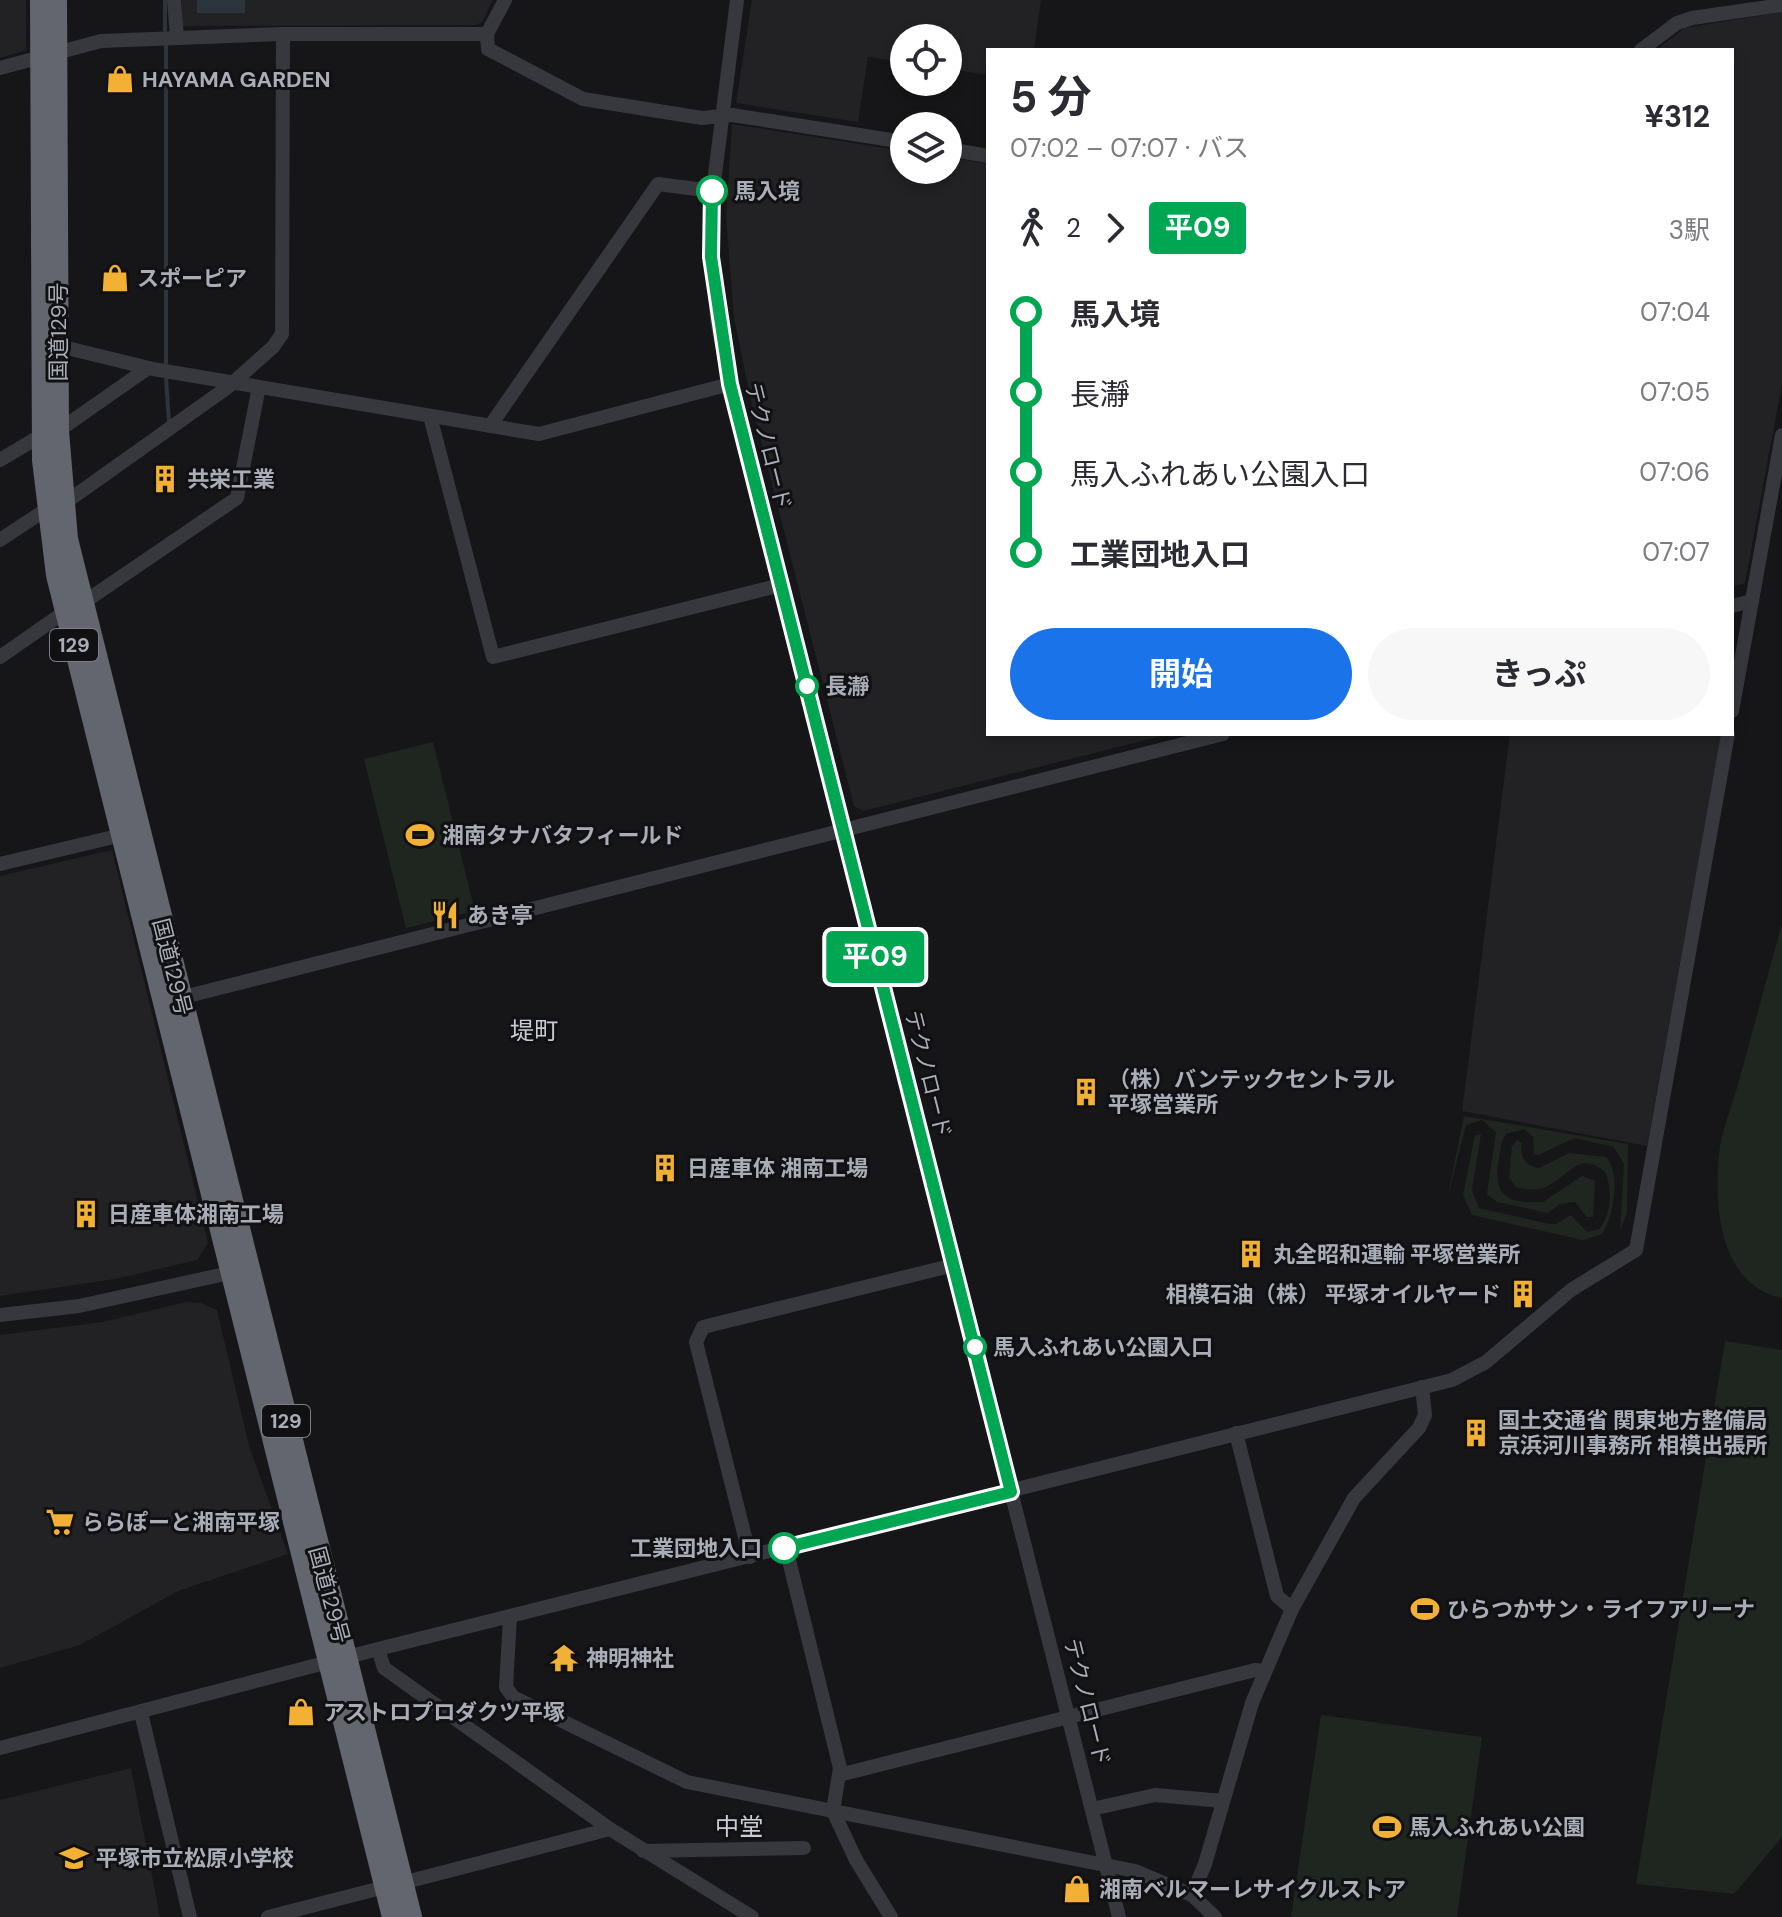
<!DOCTYPE html>
<html lang="ja">
<head>
<meta charset="utf-8">
<style>
  body { margin:0; font-family:"DM Sans","Noto Sans JP",sans-serif; background:#f7f7f7; color:#2b2b33; height:100vh; display:flex; flex-direction:column; font-size:30px; white-space:nowrap }
  * { box-sizing:border-box; margin:0 }
  p { font-size:26px; color:#7c7c81 }
  .icon { flex:none; width:44px; height:44px; fill:none; stroke:currentColor; stroke-width:2; stroke-linecap:round; stroke-linejoin:round }
  .map { position:relative; flex:1; overflow:hidden }
  .side { position:absolute; left:986px; top:48px; width:748px; height:688px; display:flex; flex-direction:column; background:#fff; border-radius:0px; box-shadow:0 4px 12px #0003 }
  .side>* { flex:none }
  .badge { padding:0 16px; border-radius:6px; font-size:28px; line-height:52px }
  .fabs { position:absolute; left:890px; top:24px; display:grid; gap:16px }
  .fabs a { display:grid; place-items:center; width:72px; height:72px; border-radius:50%; background:#fff; box-shadow:0 4px 12px #0003; font-size:40px }
  .map>.badge { position:absolute; translate:-50% -50%; box-shadow:0 0 0 4px #fff }
  .legs { display:flex; align-items:center; gap:12px; height:88px; padding:0 24px; font-size:26px }
  .legs p { margin-inline-start:auto }
  .overview { display:flex; align-items:center; justify-content:space-between; height:136px; padding:0 24px }
  h1 { font-size:44px; font-weight:700; line-height:60px }
  .action { display:flex; gap:16px; margin-top:auto; padding:16px 24px }
  .action a { flex:1; height:92px; border-radius:48px; background:#1a73e8; color:#fff; font-size:32px; font-weight:700; line-height:92px; text-align:center }
  .action a+a { background:#f7f7f7; color:#2b2b33 }
  ul { padding:0 24px; list-style:none }
  li { display:flex; align-items:center; gap:28px; height:80px; font-size:30px }
  li i { display:grid; place-items:center; width:12px; height:100%; margin:0 10px; background:currentColor }
  li i::after { content:''; width:20px; height:20px; margin:-10px; border:6px solid; border-radius:50%; background:#fff }
  li p { margin-inline-start:auto }
  li:first-child i { background:linear-gradient(#0000 50%,currentColor 0) }
  li:last-child i { background:linear-gradient(currentColor 50%,#0000 0) }
  .map>svg:first-child { display:block }
</style>
</head>
<body>
<div class="map">
<svg width="1782" height="1917" viewBox="0 0 1782 1917">
  <rect width="100%" height="100%" fill="#161618"/>
  <g fill="#222225">
    <path d="M0 0H26V50L0 58Z"/>
    <path d="M182 0H493L482 22 476 25 182 26Z"/>
    <path d="M752 0H1041L1034 50H988V75L948 69V38H904V62L868 57 858 122 736 103Z"/>
    <path d="M1782 12V384L1745 583 1732 587V50H1656L1685 28Z"/>
    <path d="M732 124 904 151V170H948V157L988 164V734H1170L863 811 854 806 751 401 734 318 726 217Z"/>
    <path d="M1510 734H1721L1647 1146 1462 1111Z"/>
    <path d="M112 850 208 1243 197 1260 115 1279 0 1296V876Z"/>
    <path d="M186 1302 201 1303 217 1310 249 1446 288 1554 178 1591 80 1645 0 1668V1335L103 1322Z"/>
    <path d="M131 1768 160 1917H0V1800Z"/>
  </g>
  <g fill="#1e261f">
    <path d="M433 742 475 911 406 928 364 759Z"/>
    <path d="M1782 924V1298C1719 1285 1714 1206 1719 1155 1721 1132 1732 1106 1738 1084 1753 1031 1767 977 1782 924Z"/>
    <path d="M1464 1116 1628 1144 1627 1212 1620 1231 1624 1164 1614 1147 1575 1138 1538 1155 1534 1154 1533 1137 1524 1129 1506 1134C1501 1141 1500 1150 1499 1159 1492 1196 1507 1204 1543 1202L1582 1176 1595 1181 1593 1217H1587L1575 1202 1560 1204 1548 1213 1497 1202 1487 1194 1496 1132 1482 1120 1466 1125 1447 1200Z"/>
    <path d="M1481 1134 1472 1190 1479 1208 1549 1224H1556L1571 1215 1587 1232 1599 1229C1611 1217 1613 1187 1605 1172 1578 1148 1567 1180 1543 1188 1535 1191 1526 1189 1517 1188L1509 1178 1512 1146 1517 1140 1522 1143C1520 1157 1524 1165 1539 1168L1569 1153 1606 1157C1621 1172 1614 1216 1602 1234L1583 1240 1472 1215 1463 1195 1475 1135Z"/>
    <path d="M1725 1341 1782 1350V1837L1734 1894 1636 1884Z"/>
    <path d="M1321 1715 1482 1737 1457 1917H1291Z"/>
  </g>
  <rect fill="#2c353c" x="197" y="0" width="48" height="13"/>
  <g fill="none" stroke-linecap="round" stroke-linejoin="round">
    <g stroke="#2c353c" stroke-width="4">
      <path d="M165 0V30"/>
      <path d="M166 44V364"/>
      <path d="M166 377 169 423"/>
    </g>
    <g stroke="#37383d" stroke-width="14">
      <path d="M174 0 177 37"/>
      <path d="M737 0 710 214 717 321 730 384 1119 1917"/>
      <path d="M487 34 505 0"/>
      <path d="M1641 50 1677 23 1692 18 1782 5"/>
      <path d="M0 68 101 41 283 34H487L488 49 583 99 702 118 732 115 904 142"/>
      <path d="M948 149 988 156"/>
      <path d="M59 346 153 369 539 434 730 384"/>
      <path d="M430 416 493 657 781 585"/>
      <path d="M490 426 658 184 712 191"/>
      <path d="M58 431 148 368"/>
      <path d="M0 460 42 435"/>
      <path d="M62 505 228 387 273 347 282 334 283 34"/>
      <path d="M0 540 47 509"/>
      <path d="M80 605 237 498 259 387"/>
      <path d="M1732 606 1752 601"/>
      <path d="M0 657 66 611"/>
      <path d="M1732 711 1782 435"/>
      <path d="M0 864 122 835"/>
      <path d="M176 999 1223 734"/>
      <path d="M0 1315 79 1306 239 1271"/>
      <path d="M1236 1433 1277 1596 1292 1609"/>
      <path d="M786 1548 840 1768 833 1811 856 1860 891 1917"/>
      <path d="M750 1557 696 1342 703 1327 954 1265"/>
      <path d="M510 1617 506 1687 513 1697 687 1782 1135 1871 1192 1895 1215 1917"/>
      <path d="M378 1649 384 1668 610 1829 752 1917"/>
      <path d="M141 1713 190 1917"/>
      <path d="M0 1748 378 1649 1452 1380 1486 1362 1571 1290 1636 1250 1728 734"/>
      <path d="M839 1775 1255 1670 1264 1671"/>
      <path d="M1092 1809 1155 1795 1223 1801"/>
      <path d="M643 1851 804 1848"/>
      <path d="M402 1883 610 1829"/>
      <path d="M1192 1895 1205 1864 1252 1703 1292 1609 1354 1498 1419 1428 1425 1415 1422 1387"/>
      <path d="M268 1917 385 1887"/>
    </g>
    <g stroke="#63666e" stroke-width="22">
      <path d="M41 0 43 460 57 575 393 1917"/>
      <path d="M56 0 58 431 67 539 411 1917"/>
    </g>
  </g>
  <g fill="none" stroke-linecap="round" stroke-linejoin="round">
    <defs>
      <path id="line-1" d="M712 191 711 257 730 384 1011 1492 784 1548"/>
    </defs>
    <use href="#line-1" stroke="#fff" stroke-width="18"/>
    <use href="#line-1" stroke="#00a651" stroke-width="12"/>
  </g>
  <defs>
    <symbol id="shop-bare" viewBox="-9 -9 18 18"><path d="M-5-2.5h2.3a2.7 3.5 0 0 1 5.4 0H5L5.5 6h-11ZM-1.5-2.5h3a1.5 2.3 0 0 0-3 0Z" fill="#f2b134" stroke="#111113" stroke-width="2.5" paint-order="stroke"/></symbol>
    <symbol id="building-bare" viewBox="-9 -9 18 18"><path d="M-4-6H4V6H1V3H-1V6H-4ZM-2.5-4.3h1.7v1.8h-1.7ZM.8-4.3h1.7v1.8H.8ZM-2.5-1h1.7V.8h-1.7ZM.8-1h1.7V.8H.8Z" fill="#f2b134" stroke="#111113" stroke-width="2.5" paint-order="stroke"/></symbol>
    <symbol id="stadium-bare" viewBox="-9 -9 18 18"><path d="M0-5a6.5 5 0 1 0 0 10a6.5 5 0 1 0 0-10ZM-3.5-1.8h7v3.6h-7Z" fill="#f2b134" stroke="#111113" stroke-width="2.5" paint-order="stroke"/></symbol>
    <symbol id="restaurant-bare" viewBox="-9 -9 18 18"><path d="M-5-6h1v4h1v-4h1v4h1v-4h1v5L-1.5 .5V6h-2V.5L-5-1ZM5-6V6H3V1.5H1.5Q1.5-4 5-6Z" fill="#f2b134" stroke="#111113" stroke-width="2.5" paint-order="stroke"/></symbol>
    <symbol id="supermarket-bare" viewBox="-9 -9 18 18"><path d="M-6-5.5h2.5l.6 2H6L4.5 2H-2.5L-4.4-4H-6ZM-1.5 3.2a1.3 1.3 0 1 0 .1 0ZM3 3.2a1.3 1.3 0 1 0 .1 0Z" fill="#f2b134" stroke="#111113" stroke-width="2.5" paint-order="stroke"/></symbol>
    <symbol id="temple-bare" viewBox="-9 -9 18 18"><path d="M0-6L5-2H3V0L6.5 2.5H4V6H1.5V3h-3V6H-4V2.5H-6.5L-3 0V-2H-5Z" fill="#f2b134" stroke="#111113" stroke-width="2.5" paint-order="stroke"/></symbol>
    <symbol id="school-bare" viewBox="-9 -9 18 18"><path d="M0-5L7-2L0 1L-7-2ZM-4 1L0 2.5L4 1V4Q0 6-4 4Z" fill="#f2b134" stroke="#111113" stroke-width="2.5" paint-order="stroke"/></symbol>
  </defs>
  <g fill-rule="evenodd">
    <use href="#shop-bare" x="100" y="59" width="40" height="40"/>
    <use href="#shop-bare" x="95" y="258" width="40" height="40"/>
    <use href="#building-bare" x="145" y="459" width="40" height="40"/>
    <use href="#stadium-bare" x="400" y="815" width="40" height="40"/>
    <use href="#restaurant-bare" x="425" y="895" width="40" height="40"/>
    <use href="#building-bare" x="1066" y="1072" width="40" height="40"/>
    <use href="#building-bare" x="645" y="1148" width="40" height="40"/>
    <use href="#building-bare" x="66" y="1194" width="40" height="40"/>
    <use href="#building-bare" x="1231" y="1234" width="40" height="40"/>
    <use href="#building-bare" x="1503" y="1274" width="40" height="40"/>
    <use href="#building-bare" x="1456" y="1413" width="40" height="40"/>
    <use href="#supermarket-bare" x="40" y="1502" width="40" height="40"/>
    <use href="#stadium-bare" x="1405" y="1589" width="40" height="40"/>
    <use href="#temple-bare" x="544" y="1638" width="40" height="40"/>
    <use href="#shop-bare" x="281" y="1692" width="40" height="40"/>
    <use href="#stadium-bare" x="1367" y="1807" width="40" height="40"/>
    <use href="#school-bare" x="54" y="1838" width="40" height="40"/>
    <use href="#shop-bare" x="1057" y="1869" width="40" height="40"/>
  </g>
  <g fill="#fff" stroke="#00a651" stroke-width="4">
    <circle cx="712" cy="191" r="14"/>
    <circle cx="807" cy="686" r="10"/>
    <circle cx="975" cy="1347" r="10"/>
    <circle cx="784" cy="1548" r="14"/>
  </g>
  <g text-anchor="middle" dominant-baseline="central" stroke-width="6" stroke-linejoin="round" paint-order="stroke">
    <g fill="#111113" stroke="#7b7e86" stroke-width="2">
      <rect x="50" y="629" width="48" height="32" rx="6"/>
      <rect x="262" y="1405" width="48" height="32" rx="6"/>
    </g>
    <g font-size="20" font-weight="bold" fill="#a8adb8">
      <text x="74" y="645">129</text>
      <text x="286" y="1421">129</text>
    </g>
    <g font-size="22" font-weight="bold" fill="#a8adb8" stroke="#111113" text-anchor="start">
      <text x="142" y="79">HAYAMA GARDEN</text>
      <text x="137" y="278">スポーピア</text>
      <text x="187" y="479">共栄工業</text>
      <text x="442" y="835">湘南タナバタフィールド</text>
      <text x="467" y="915">あき亭</text>
      <text x="1108" y="1079">（株）バンテックセントラル<tspan x="1108" dy="25">平塚営業所</tspan></text>
      <text x="687" y="1168">日産車体 湘南工場</text>
      <text x="108" y="1214">日産車体湘南工場</text>
      <text x="1273" y="1254">丸全昭和運輸 平塚営業所</text>
      <text x="1501" y="1294" text-anchor="end">相模石油（株） 平塚オイルヤード</text>
      <text x="1498" y="1420">国土交通省 関東地方整備局<tspan x="1498" dy="25">京浜河川事務所 相模出張所</tspan></text>
      <text x="82" y="1522">ららぽーと湘南平塚</text>
      <text x="1447" y="1609">ひらつかサン・ライフアリーナ</text>
      <text x="586" y="1658">神明神社</text>
      <text x="323" y="1712">アストロプロダクツ平塚</text>
      <text x="1409" y="1827">馬入ふれあい公園</text>
      <text x="96" y="1858">平塚市立松原小学校</text>
      <text x="1099" y="1889">湘南ベルマーレサイクルストア</text>
    </g>
    <g font-size="22" font-weight="bold" fill="#a8adb8" stroke="#111113" text-anchor="start">
      <text x="734" y="191">馬入境</text>
      <text x="825" y="686">長瀞</text>
      <text x="993" y="1347">馬入ふれあい公園入口</text>
      <text x="762" y="1548" text-anchor="end">工業団地入口</text>
    </g>
    <g font-size="22" fill="#a8adb8" stroke="#111113">
      <text transform="translate(58 332) rotate(-90)">国道129号</text>
      <text transform="translate(768 446) rotate(76)">テクノロード</text>
      <text transform="translate(172 967) rotate(76)">国道129号</text>
      <text transform="translate(928 1074) rotate(76)">テクノロード</text>
      <text transform="translate(329 1595) rotate(75)">国道129号</text>
      <text transform="translate(1087 1702) rotate(76)">テクノロード</text>
    </g>
    <g font-size="24" fill="#c9ccd4" stroke="#111113">
      <text x="534" y="1030">堤町</text>
      <text x="739" y="1826">中堂</text>
    </g>
  </g>
</svg>
<div class="fabs">
<a><svg class="icon" aria-label="locate" viewBox="0 0 24 24"><circle cx="12" cy="12" r="6"/><path d="M12 2v4M12 18v4M2 12h4M18 12h4"/></svg></a>
<a><svg class="icon" aria-label="layers" viewBox="0 0 24 24"><path d="M12 4l9 5-9 5-9-5zM3 14l9 5 9-5"/></svg></a>
</div>
<b class="badge" style="left:875px;top:957px;background:#00a651;color:#fff">平09</b>
<section class="side">
<div class="overview"><div><h1>5 分</h1><p>07:02 – 07:07 · バス</p></div><b>¥312</b></div>
<div class="legs"><svg class="icon" aria-label="walk" viewBox="0 0 24 24"><circle cx="13" cy="4" r="2"/><path d="M13 8l-2 6 4 7M11 14l-3 7M7 12l3-4h3l4 4"/></svg>2<svg class="icon" aria-label="forward" viewBox="0 0 24 24"><path d="M9 5l7 7-7 7"/></svg><b class="badge" style="background:#00a651;color:#fff">平09</b><p>3駅</p></div>
<ul>
<li><i style="color:#00a651"></i><b>馬入境</b><p>07:04</p></li>
<li><i style="color:#00a651"></i><span>長瀞</span><p>07:05</p></li>
<li><i style="color:#00a651"></i><span>馬入ふれあい公園入口</span><p>07:06</p></li>
<li><i style="color:#00a651"></i><b>工業団地入口</b><p>07:07</p></li>
</ul>
<div class="action"><a>開始</a><a>きっぷ</a></div>
</section>
</div>
</body>
</html>
